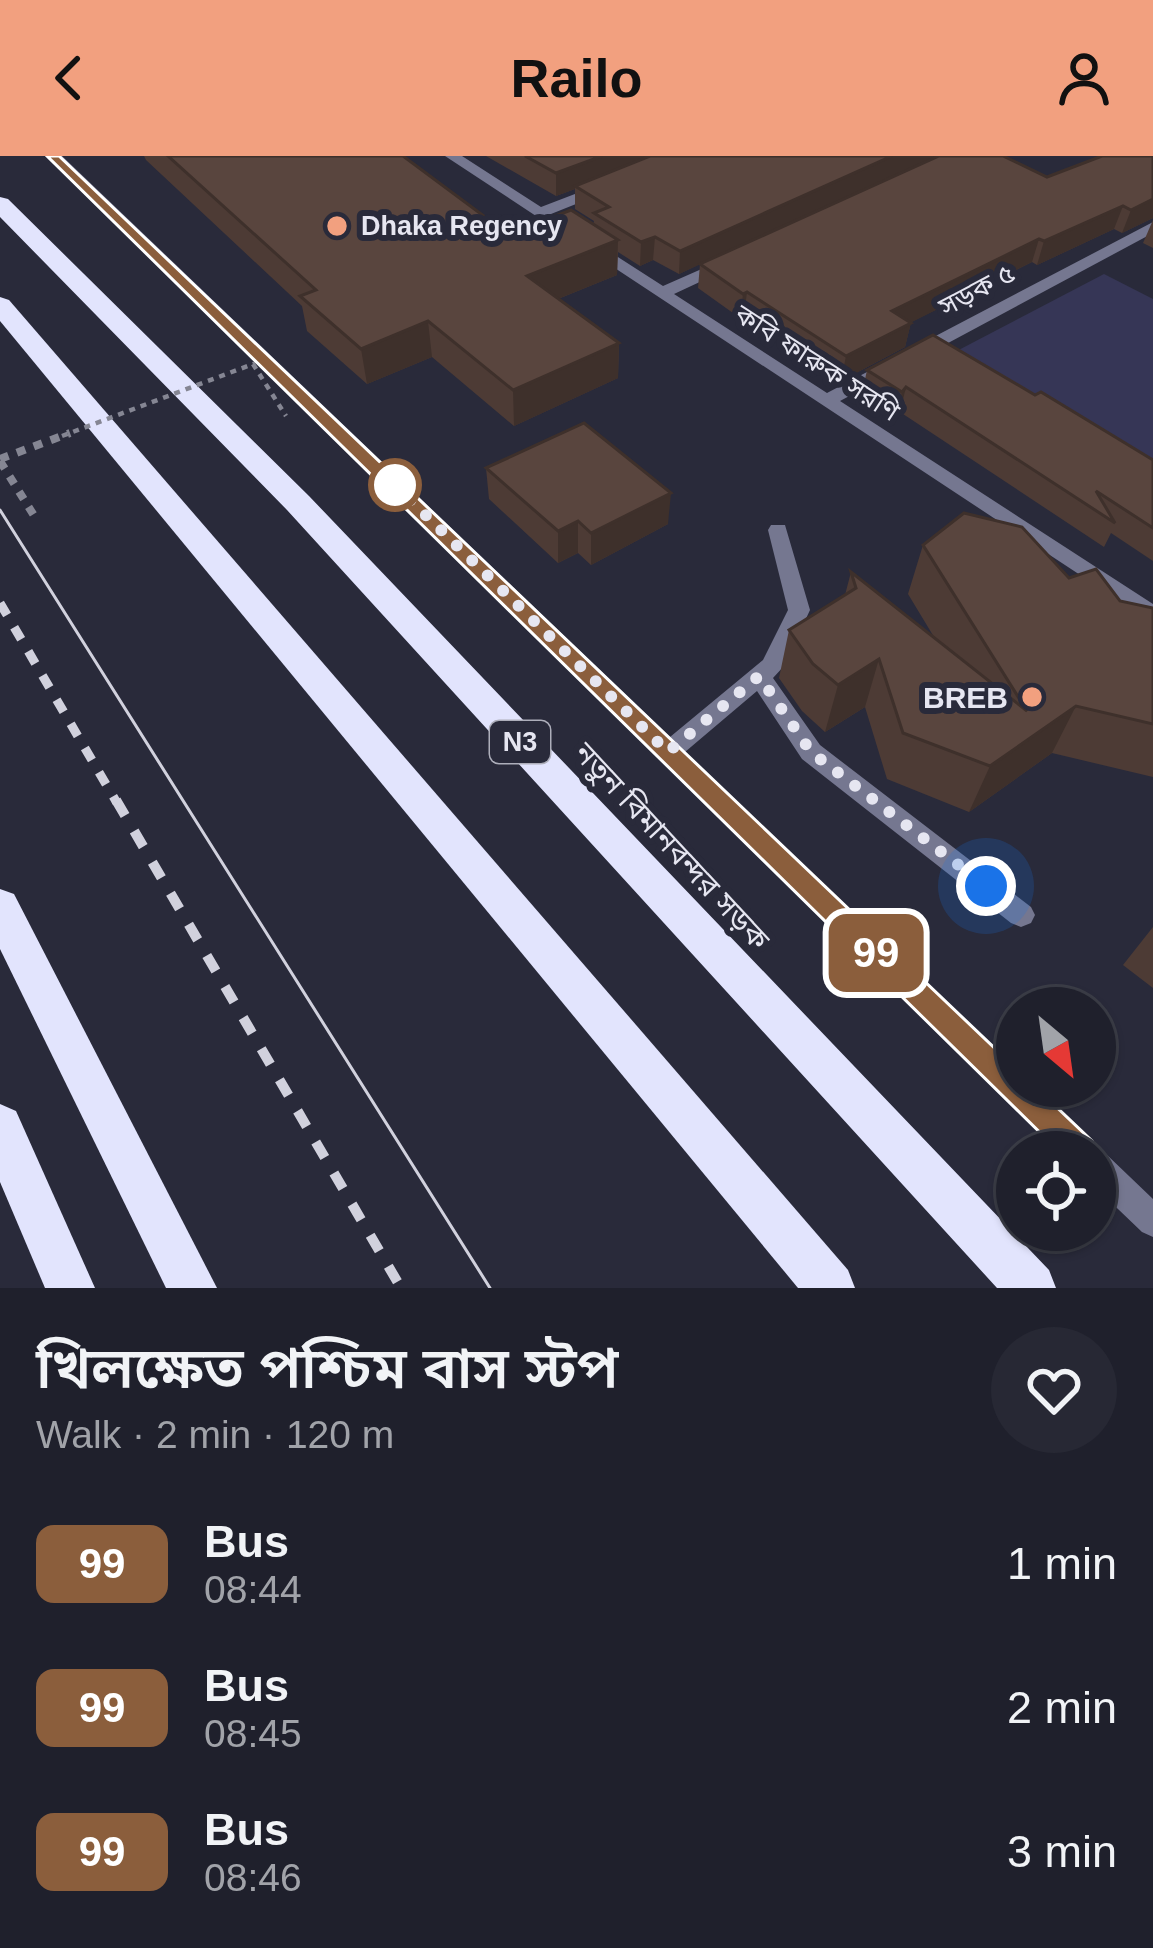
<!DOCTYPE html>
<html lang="en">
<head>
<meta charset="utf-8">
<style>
  body { margin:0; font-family:Arial,"Noto Sans Bengali",sans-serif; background:#272834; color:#f1f3f6; height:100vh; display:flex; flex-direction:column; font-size:45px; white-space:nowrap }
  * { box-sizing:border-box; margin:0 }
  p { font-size:39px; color:#a1a3a9 }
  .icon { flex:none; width:66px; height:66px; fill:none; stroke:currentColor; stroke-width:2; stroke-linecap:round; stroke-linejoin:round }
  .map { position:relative; height:1132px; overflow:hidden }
  .side { display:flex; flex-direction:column; background:#1f202c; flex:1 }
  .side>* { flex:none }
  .badge { padding:0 24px; border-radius:18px; font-size:42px; line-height:78px }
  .needle { width:78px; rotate:151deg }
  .fabs { position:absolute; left:996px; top:831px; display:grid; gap:24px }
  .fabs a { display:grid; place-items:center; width:120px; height:120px; border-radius:50%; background:#1f202c; box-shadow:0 3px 9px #0004,0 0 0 3px #3c3e48; font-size:60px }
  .you { position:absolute; width:60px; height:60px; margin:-30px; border:9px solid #fff; border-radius:50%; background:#1a73e8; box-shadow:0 0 0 18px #1a73e833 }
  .map>.badge { position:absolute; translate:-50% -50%; box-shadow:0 0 0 6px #fff }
  .round { display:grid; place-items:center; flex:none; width:126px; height:126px; border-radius:63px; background:#272834 }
  .summary { display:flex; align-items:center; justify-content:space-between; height:204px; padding:0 36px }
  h1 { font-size:57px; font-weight:600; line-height:90px }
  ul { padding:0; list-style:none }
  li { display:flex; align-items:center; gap:36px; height:144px; padding:0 36px }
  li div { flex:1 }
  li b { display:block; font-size:45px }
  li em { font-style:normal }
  li .badge { min-width:132px; font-weight:700; text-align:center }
  header { display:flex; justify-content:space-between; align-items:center; height:156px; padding:0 36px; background:#f2a07f; color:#111; font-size:54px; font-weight:600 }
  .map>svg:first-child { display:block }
</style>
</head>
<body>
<header><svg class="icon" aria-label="back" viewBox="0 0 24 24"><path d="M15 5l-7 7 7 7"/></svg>Railo<svg class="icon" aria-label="person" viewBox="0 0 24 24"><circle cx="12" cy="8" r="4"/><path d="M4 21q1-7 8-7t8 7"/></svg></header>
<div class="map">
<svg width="1153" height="1132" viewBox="0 0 1153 1132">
  <rect width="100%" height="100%" fill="#292a3a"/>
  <path fill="#363656" d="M1104 118 1153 143V318L951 198Z"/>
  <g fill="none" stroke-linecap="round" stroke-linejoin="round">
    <path stroke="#858693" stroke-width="8" stroke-dasharray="9 9" stroke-linecap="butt" d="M0 305 38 366"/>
    <g fill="#757790" fill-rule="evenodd">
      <path d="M47 0H62L670 581 763 504 788 454 768 374 771 369H785L810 454 784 510 773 522 820 589 1031 751 1035 759 1031 767 1021 771 1011 767 802 603 757 535 685 596 1017 913V930H1035L1092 985 1096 994 1106 998 1153 1043V1081L1142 1076 1095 1031V996H1059Z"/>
      <path d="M445 0H462L541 51 601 28H611V34L551 58 663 130 722 104H734V110L674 138 827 237 1153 66V77L840 245 1153 448V467Z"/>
    </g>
    <g fill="#e2e4fd" fill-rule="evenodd">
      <path d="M0 41 8 43 309 340 1049 1114 1056 1132H997L287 354 0 61Z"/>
      <path d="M0 141 9 144 848 1114 855 1132H798L0 165Z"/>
      <path d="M0 733 14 738 217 1132H166L0 793Z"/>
      <path d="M0 948 16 955 95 1132H45L0 1026Z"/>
    </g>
    <path stroke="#d1d1dd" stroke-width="3" d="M0 354 490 1132"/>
    <path stroke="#d1d1dd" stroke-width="9" stroke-dasharray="14 14" stroke-linecap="butt" d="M0 447 117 647"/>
    <path stroke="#d1d1dd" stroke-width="10" stroke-dasharray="18 18" stroke-linecap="butt" d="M116 644 401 1132"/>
    <path stroke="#858693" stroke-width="4.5" stroke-dasharray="6 6" stroke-linecap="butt" d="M62 280 253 208 286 260"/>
    <path stroke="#858693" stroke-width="8" stroke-dasharray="9 9" stroke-linecap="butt" d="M0 303 70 277"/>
  </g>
  <g fill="#4d3b35">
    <path d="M144 0H403L508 78 593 69 594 65 575 53V33L556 40 486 0H936L729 95 1047 21 1153 0V62L1122 77 1114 73 1037 109 1032 106 911 166 905 191 841 225 744 160 740 162 698 132 700 108 679 118 653 104 640 110 618 96 617 119 558 143 619 187 618 222 514 270 432 201 367 228 307 175 302 150 146 4Z"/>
    <path d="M1153 64V92L1143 87Z"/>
    <path d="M867 214 1035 239 1153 304V405L1111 377 1104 391 900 256 896 260 862 238Z"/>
    <path d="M486 312 668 368 591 409 578 397 558 407 489 343Z"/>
    <path d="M923 389 1069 422 1120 445 1153 452V621L1052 597 969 656 887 623 865 551 825 576 802 555 779 522 789 474 845 439 851 416 934 481 908 438Z"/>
    <path d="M1153 771V832L1123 809Z"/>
  </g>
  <g fill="#3e302b">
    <path d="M602 0H661L575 30V33L556 40V17Z"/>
    <path d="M892 0H936L679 118 680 95Z"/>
    <path d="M1153 43V62L1122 77 1131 54Z"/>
    <path d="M1123 50 1114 73 1037 109 1044 85Z"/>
    <path d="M655 81 653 104 640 110 641 86Z"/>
    <path d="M1039 83 1032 106 886 179 892 155Z"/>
    <path d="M618 84 617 119 528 155 527 120Z"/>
    <path d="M747 136 744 160 740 162 743 138Z"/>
    <path d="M428 165 432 201 367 228 361 193Z"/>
    <path d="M911 167 905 191 841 225 846 200Z"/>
    <path d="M619 187 618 222 514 270 513 234Z"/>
    <path d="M906 231 900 256 896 260 902 236Z"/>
    <path d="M671 337 668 368 591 409V377Z"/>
    <path d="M578 365V397L558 407V375Z"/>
    <path d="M879 503 865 551 825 576 838 529Z"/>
    <path d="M1076 550 1052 597 969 656 990 610Z"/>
  </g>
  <g fill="#59453e" stroke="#3e302b" stroke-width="3">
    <path d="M168 0H403L508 78 571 54 618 84 527 120 619 187 513 234 428 165 361 193 300 140 316 134Z"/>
    <path d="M525 0H602L556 17Z"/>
    <path d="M650 0H892L680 95 655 81 641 86 594 57 609 51 575 30Z"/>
    <path d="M939 0H1003L1047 21 1102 0H1153V43L1131 54 1123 50 1044 85 1039 83 892 155 911 167 846 200 747 136 743 138 700 108Z"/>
    <path d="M933 179 1035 239 1041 236 1153 304V372L1096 335 1115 367 906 231 902 236 867 214Z"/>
    <path d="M584 267 671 337 591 377 578 365 558 375 486 312Z"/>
    <path d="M964 357 1022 371 1069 422 1096 413 1120 445 1153 452V568L1076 550 990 610 903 577 879 503 838 529 813 508 789 474 856 432 851 416 1027 555 923 389Z"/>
  </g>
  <path fill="#8b5e3c" stroke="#fff" stroke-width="3" d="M47 0H59L1092 985 1097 996 1092 1007 1082 1011 1071 1007Z"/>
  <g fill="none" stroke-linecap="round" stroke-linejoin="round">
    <path stroke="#e6e6f1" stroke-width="12" stroke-dasharray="0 21.6" d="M395 329 668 596 759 520 811 596 986 730"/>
  </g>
  <g fill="#f2a07f" stroke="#292a3a" stroke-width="4.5">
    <circle cx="337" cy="70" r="12"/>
    <circle cx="1032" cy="541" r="12"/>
  </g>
  <circle fill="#fff" stroke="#8b5e3c" stroke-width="6" cx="395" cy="329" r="24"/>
  <g text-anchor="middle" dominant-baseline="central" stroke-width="12" stroke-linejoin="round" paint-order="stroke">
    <g font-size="27" font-weight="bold" fill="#e6e6f1" stroke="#292a3a" text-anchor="start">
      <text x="361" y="70">Dhaka Regency</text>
    </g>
    <g font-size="27" fill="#e6e6f1" stroke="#292a3a">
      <text transform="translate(977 134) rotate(-28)">সড়ক ৫</text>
      <text transform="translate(817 207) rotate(33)">কবি ফারুক সরণি</text>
    </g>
    <rect fill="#292a3a" stroke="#adaeba" stroke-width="3" x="490" y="565" width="60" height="42" rx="9"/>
    <g font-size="27" font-weight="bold" fill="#e6e6f1">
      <text x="520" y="586">N3</text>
    </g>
    <g font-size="30" font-weight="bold" fill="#e6e6f1" stroke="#292a3a" text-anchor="end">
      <text x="1008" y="541">BREB</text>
    </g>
    <g font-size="30" fill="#e6e6f1" stroke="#292a3a">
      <text transform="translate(672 690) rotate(47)">নতুন বিমানবন্দর সড়ক</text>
    </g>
  </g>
</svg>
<div class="fabs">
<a><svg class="needle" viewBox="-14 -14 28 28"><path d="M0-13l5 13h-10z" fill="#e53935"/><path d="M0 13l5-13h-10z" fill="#a1a3a9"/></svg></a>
<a><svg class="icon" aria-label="locate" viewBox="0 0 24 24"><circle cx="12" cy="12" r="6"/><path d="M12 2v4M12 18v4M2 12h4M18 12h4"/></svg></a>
</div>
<div class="you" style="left:986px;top:730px"></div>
<b class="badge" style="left:876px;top:797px;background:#8b5e3c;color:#fff">99</b>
</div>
<section class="side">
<div class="summary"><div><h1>খিলক্ষেত পশ্চিম বাস স্টপ</h1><p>Walk · 2 min · 120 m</p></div><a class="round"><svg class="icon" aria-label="heart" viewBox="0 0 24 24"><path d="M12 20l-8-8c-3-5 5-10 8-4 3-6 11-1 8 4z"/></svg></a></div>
<ul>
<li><span class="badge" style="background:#8b5e3c;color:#fff">99</span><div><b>Bus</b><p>08:44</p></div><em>1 min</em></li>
<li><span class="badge" style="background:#8b5e3c;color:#fff">99</span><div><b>Bus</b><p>08:45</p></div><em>2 min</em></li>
<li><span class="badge" style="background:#8b5e3c;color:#fff">99</span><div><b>Bus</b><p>08:46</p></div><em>3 min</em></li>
</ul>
</section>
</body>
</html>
